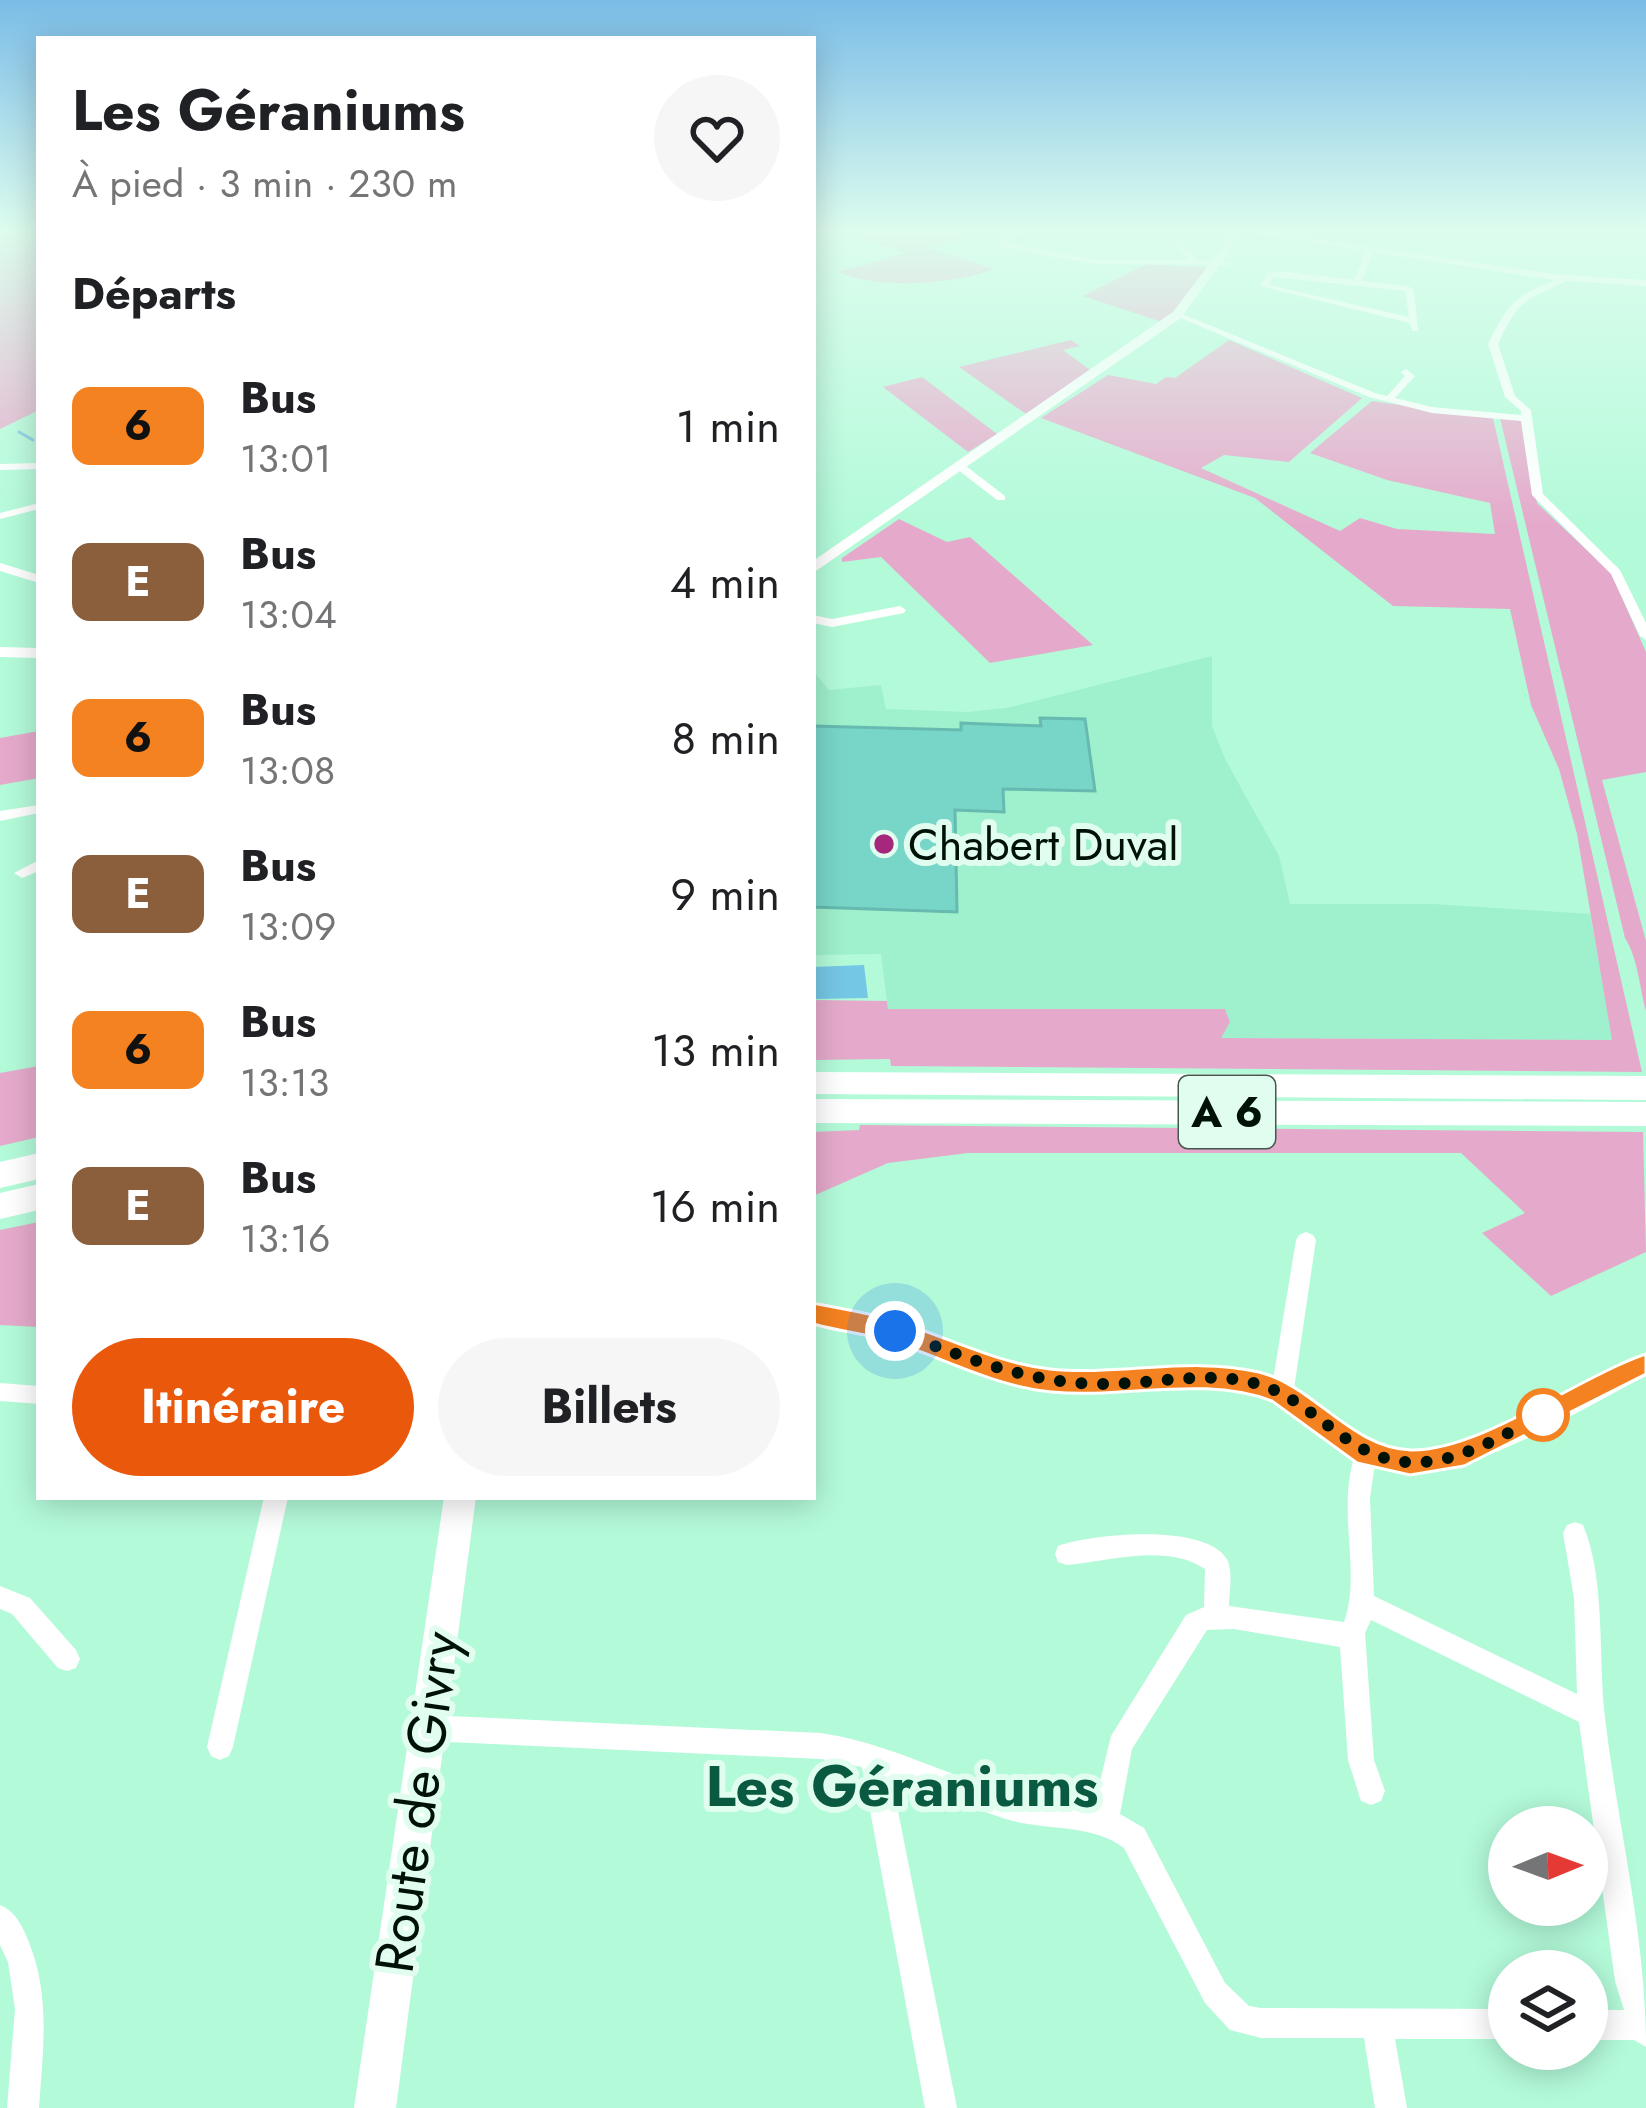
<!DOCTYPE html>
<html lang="fr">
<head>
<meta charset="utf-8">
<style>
  body { margin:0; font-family:Jost,sans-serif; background:#f6f6f6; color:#202124; height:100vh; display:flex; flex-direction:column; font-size:45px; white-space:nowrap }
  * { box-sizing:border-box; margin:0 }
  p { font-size:39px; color:#757577 }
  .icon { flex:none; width:66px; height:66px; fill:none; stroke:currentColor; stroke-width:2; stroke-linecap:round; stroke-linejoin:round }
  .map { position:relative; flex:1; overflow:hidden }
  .side { position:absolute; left:36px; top:36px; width:780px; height:1464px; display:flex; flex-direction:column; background:#fff; border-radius:0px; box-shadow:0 6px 30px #0003 }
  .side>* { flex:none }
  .badge { padding:0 24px; border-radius:18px; font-size:42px; line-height:78px }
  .needle { width:78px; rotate:89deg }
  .controls { position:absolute; left:1488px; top:1806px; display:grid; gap:24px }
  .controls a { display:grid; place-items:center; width:120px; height:120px; border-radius:50%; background:#fff; box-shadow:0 6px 30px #0003; font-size:60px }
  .you { position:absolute; width:60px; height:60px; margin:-30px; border:9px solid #fff; border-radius:50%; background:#1a73e8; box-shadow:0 0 0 18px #1a73e833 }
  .map>.badge { position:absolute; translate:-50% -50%; box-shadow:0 0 0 6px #fff }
  h2 { padding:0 36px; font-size:45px; line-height:108px }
  .round { display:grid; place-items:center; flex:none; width:126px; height:126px; border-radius:63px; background:#f6f6f6 }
  .overview { display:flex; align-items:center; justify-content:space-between; height:204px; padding:0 36px }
  h1 { font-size:57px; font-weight:700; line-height:90px }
  .primary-button { display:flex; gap:24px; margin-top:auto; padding:24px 36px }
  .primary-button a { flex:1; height:138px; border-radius:72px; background:#ea580c; color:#fff; font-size:48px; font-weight:700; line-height:138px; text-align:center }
  .primary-button a+a { background:#f6f6f6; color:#202124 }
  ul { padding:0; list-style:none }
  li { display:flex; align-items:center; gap:36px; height:156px; padding:0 36px }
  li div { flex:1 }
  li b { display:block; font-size:45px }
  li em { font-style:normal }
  li .badge { min-width:132px; font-weight:700; text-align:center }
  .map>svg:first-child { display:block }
</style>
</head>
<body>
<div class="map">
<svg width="1646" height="2108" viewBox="0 0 1646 2108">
  <rect width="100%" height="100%" fill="#b3fad9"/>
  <path fill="#9ff0cc" d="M1212 656V726L1225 759 1279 856 1290 904H1433L1590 914 1613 1040 1220 1038 1230 1022 1225 1009H888L881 954 813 955V671L829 690 881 685 886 709 968 712 1007 708Z"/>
  <g fill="#e5aacb">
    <path d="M0 230H39V410L0 429Z"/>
    <path d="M838 230H972L980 234 927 248 994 269C959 283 880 291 838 272L906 253Z"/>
    <path d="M1146 264 1212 268 1181 308 1162 322 1083 296Z"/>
    <path d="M1071 340 1080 346 1063 350 1090 370 1026 414 959 367Z"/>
    <path d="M1229 340 1362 398 1289 462 1224 455 1201 468 1340 531 1360 518 1397 529 1495 534 1490 503 1387 480 1310 453 1372 401 1493 418 1642 1072 891 1066 890 1059 813 1060V1000L887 1001 888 1009H1225L1230 1022 1221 1038 1612 1040 1577 834 1559 769 1531 705 1510 609 1393 606 1255 498 1041 418 1108 375 1156 384 1166 377 1175 378Z"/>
    <path d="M922 377 997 434 968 452 883 387Z"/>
    <path d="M1500 418 1522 420 1537 503 1611 573 1646 652V772L1602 780 1646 941V1011C1639 985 1638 959 1625 938Z"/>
    <path d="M899 519 947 542 970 537 1093 645 990 663 881 557 842 562V558Z"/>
    <path d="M39 731V778L0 785V738Z"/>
    <path d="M39 1066V1137L0 1146V1073Z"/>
    <path d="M860 1125 1643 1132 1646 1252 1551 1296 1482 1233 1525 1213 1461 1153H968L888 1163 813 1196V1132L859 1130Z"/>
    <path d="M39 1222V1327L0 1325V1230Z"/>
  </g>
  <path fill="#75c7e6" d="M864 965 868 998 816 999 813 967Z"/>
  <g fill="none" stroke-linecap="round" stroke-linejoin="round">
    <g stroke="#75c7e6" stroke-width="3">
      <path d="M8 230 39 232"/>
      <path d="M19 432 33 440"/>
    </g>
  </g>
  <path fill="#78d6c9" stroke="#66baaf" stroke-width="3" d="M1040 718 1085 719 1095 791 1003 789 1004 812 955 810 957 912 813 907V726L961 730V723L1041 726Z"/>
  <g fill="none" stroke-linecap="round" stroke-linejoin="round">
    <g fill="#fff" fill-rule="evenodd">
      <path d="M1021 230H1031L1008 240V243L1095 260H1189L1174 243 1178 241 1198 260 1232 263 1228 265 1095 264 1001 247V237Z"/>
      <path d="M1368 245 1375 247 1362 281 1407 286 1414 290 1418 331H1412L1410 323 1260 286 1268 273 1280 271 1354 280ZM1274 277 1405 291 1409 317 1269 285Z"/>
      <path d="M1563 277 1570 279C1525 303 1522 293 1498 344L1515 396 1531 410 1543 494 1620 570 1646 623V640L1640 636 1611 574 1532 495 1521 421 1432 413 1369 397 1173 315 1180 313 1375 393 1387 396 1405 376 1401 372 1406 369 1415 376 1395 398 1432 407 1521 415V411L1505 397 1488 344C1510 299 1517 295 1563 277Z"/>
      <path d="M39 463V469L0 470V464Z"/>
      <path d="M958 466H966L1005 496V500H997L958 470Z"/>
      <path d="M39 503V509L0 519V513Z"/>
      <path d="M0 563 39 575V583L0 571Z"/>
      <path d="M900 606 906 610 904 613 832 627 813 623V615L832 619Z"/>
      <path d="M39 805V813L0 821V811Z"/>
      <path d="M39 860V871L22 878 14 873Z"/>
      <path d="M1306 1232 1313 1235 1316 1240 1294 1389C1322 1406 1348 1432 1379 1445 1461 1477 1571 1384 1646 1357V1376C1584 1407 1499 1462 1431 1470 1412 1473 1394 1469 1375 1464L1370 1498 1374 1596 1577 1694 1574 1598 1563 1533 1567 1525 1575 1522 1583 1525C1606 1579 1598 1660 1605 1718 1618 1828 1646 1936 1646 2047L1634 2040H1587V2010H1624L1615 1981 1579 1722 1371 1620 1365 1633 1374 1760 1385 1791 1381 1801 1371 1805 1361 1801 1348 1760 1340 1647 1234 1629 1207 1630 1132 1749 1120 1814 1144 1828 1225 1983 1249 2006 1261 2008 1509 2009V2039H1395L1407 2108H1375L1364 2038H1261L1230 2030 1205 2003 1124 1848C1092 1823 1045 1831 1006 1819 967 1807 930 1789 891 1776L957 2108H925L862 1767 821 1759 426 1741 417 1737 413 1728 417 1719 426 1715 821 1733C888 1743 945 1775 1010 1793 1038 1801 1066 1801 1094 1806L1111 1736 1186 1615 1204 1607 1205 1569C1167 1543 1109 1561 1067 1565L1058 1562 1055 1554 1058 1546C1092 1534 1203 1523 1226 1558 1234 1569 1229 1593 1229 1606L1344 1622C1362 1572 1336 1511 1355 1455 1321 1436 1293 1403 1254 1392 1185 1372 1112 1402 1043 1389 994 1379 949 1358 903 1343 874 1333 843 1328 813 1322V1306C850 1312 885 1319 921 1331 964 1346 1007 1367 1053 1372 1126 1381 1202 1352 1273 1380L1296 1240 1299 1235Z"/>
      <path d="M0 1383 39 1386V1404L0 1401Z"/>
      <path d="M264 1497H288L233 1747 229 1756 220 1760 211 1756 207 1747Z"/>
      <path d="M0 1586 30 1598 76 1650 80 1659 76 1668 67 1671 58 1668 12 1614 0 1609Z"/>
      <path d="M0 1905C15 1911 22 1925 28 1940 51 1995 43 2050 39 2108H7L15 2009 8 1962 0 1945Z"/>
    </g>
    <g fill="#fff" fill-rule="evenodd">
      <path d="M1235 230H1245L1181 318 813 573V561L1173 312Z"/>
      <path d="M1254 230 1553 274 1646 280V286L1553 280 1258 234Z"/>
      <path d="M0 647 39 648V658L0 657Z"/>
      <path d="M444 1497H476L396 2108H354Z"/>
    </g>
    <g fill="#fff" fill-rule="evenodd">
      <path d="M813 1072 1646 1076V1100L813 1094Z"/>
      <path d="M813 1099 1646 1102V1126L813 1123Z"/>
      <path d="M39 1153V1179L0 1188V1162Z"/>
      <path d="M39 1184V1210L0 1219V1193Z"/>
    </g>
  </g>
  <linearGradient id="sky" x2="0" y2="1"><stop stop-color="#7abce7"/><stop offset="0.44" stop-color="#ddfdee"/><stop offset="1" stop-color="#ddfdee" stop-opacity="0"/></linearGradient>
  <rect width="1646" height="525" fill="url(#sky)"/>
  <path fill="#f58220" stroke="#fff" stroke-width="3" d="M813 1303C842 1309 874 1313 902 1323 951 1339 998 1363 1050 1369 1119 1376 1191 1356 1259 1372 1315 1386 1351 1448 1411 1450 1480 1451 1578 1377 1646 1354V1374L1464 1466 1410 1475 1357 1463 1272 1401C1204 1375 1123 1399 1052 1392 996 1387 946 1359 893 1342 864 1333 833 1331 803 1321L799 1314Z"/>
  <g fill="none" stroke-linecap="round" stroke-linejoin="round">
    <path stroke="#001208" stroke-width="12" stroke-dasharray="0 21.6" d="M895 1331C962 1356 1026 1383 1098 1384 1150 1385 1203 1370 1254 1383 1312 1397 1344 1457 1406 1462 1455 1466 1501 1436 1543 1415"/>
  </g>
  <circle fill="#a5287c" stroke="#e1fdef" stroke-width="4.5" cx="884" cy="844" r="12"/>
  <circle fill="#fff" stroke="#f58220" stroke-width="6" cx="1543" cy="1415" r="24"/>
  <g text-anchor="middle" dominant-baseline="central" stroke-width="12" stroke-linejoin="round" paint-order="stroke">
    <rect fill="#e1fdef" stroke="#44584d" stroke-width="3" x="1179" y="1076" width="96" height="72" rx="9"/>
    <g font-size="42" font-weight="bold" fill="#001208">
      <text x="1227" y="1112">A 6</text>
    </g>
    <g font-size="45" fill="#001208" stroke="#e1fdef" text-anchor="start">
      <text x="908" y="844">Chabert Duval</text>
    </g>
    <g font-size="54" fill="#001208" stroke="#e1fdef">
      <text transform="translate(417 1802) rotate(-82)">Route de Givry</text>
    </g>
    <g font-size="57" font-weight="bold" fill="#095a40" stroke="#e1fdef">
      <text x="902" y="1786">Les Géraniums</text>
    </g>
  </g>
</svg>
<div class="controls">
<a><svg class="needle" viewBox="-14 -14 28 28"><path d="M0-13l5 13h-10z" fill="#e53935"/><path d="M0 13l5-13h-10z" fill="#757577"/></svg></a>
<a><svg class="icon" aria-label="layers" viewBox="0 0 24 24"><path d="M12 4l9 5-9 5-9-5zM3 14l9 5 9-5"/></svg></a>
</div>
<div class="you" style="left:895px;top:1331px"></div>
<section class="side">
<div class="overview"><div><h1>Les Géraniums</h1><p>À pied · 3 min · 230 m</p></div><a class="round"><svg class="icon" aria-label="heart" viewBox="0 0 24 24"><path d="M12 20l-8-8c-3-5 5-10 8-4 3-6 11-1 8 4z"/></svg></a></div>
<h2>Départs</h2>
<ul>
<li><span class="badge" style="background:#f58220;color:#111">6</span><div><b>Bus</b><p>13:01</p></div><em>1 min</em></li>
<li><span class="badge" style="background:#8b5e3c;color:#fff">E</span><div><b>Bus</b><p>13:04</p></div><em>4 min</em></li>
<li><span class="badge" style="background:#f58220;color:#111">6</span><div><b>Bus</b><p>13:08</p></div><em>8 min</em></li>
<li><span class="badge" style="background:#8b5e3c;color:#fff">E</span><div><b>Bus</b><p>13:09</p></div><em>9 min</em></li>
<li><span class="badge" style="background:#f58220;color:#111">6</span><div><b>Bus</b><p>13:13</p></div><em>13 min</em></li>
<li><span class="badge" style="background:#8b5e3c;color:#fff">E</span><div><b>Bus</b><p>13:16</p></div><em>16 min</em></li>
</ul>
<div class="primary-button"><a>Itinéraire</a><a>Billets</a></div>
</section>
</div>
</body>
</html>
